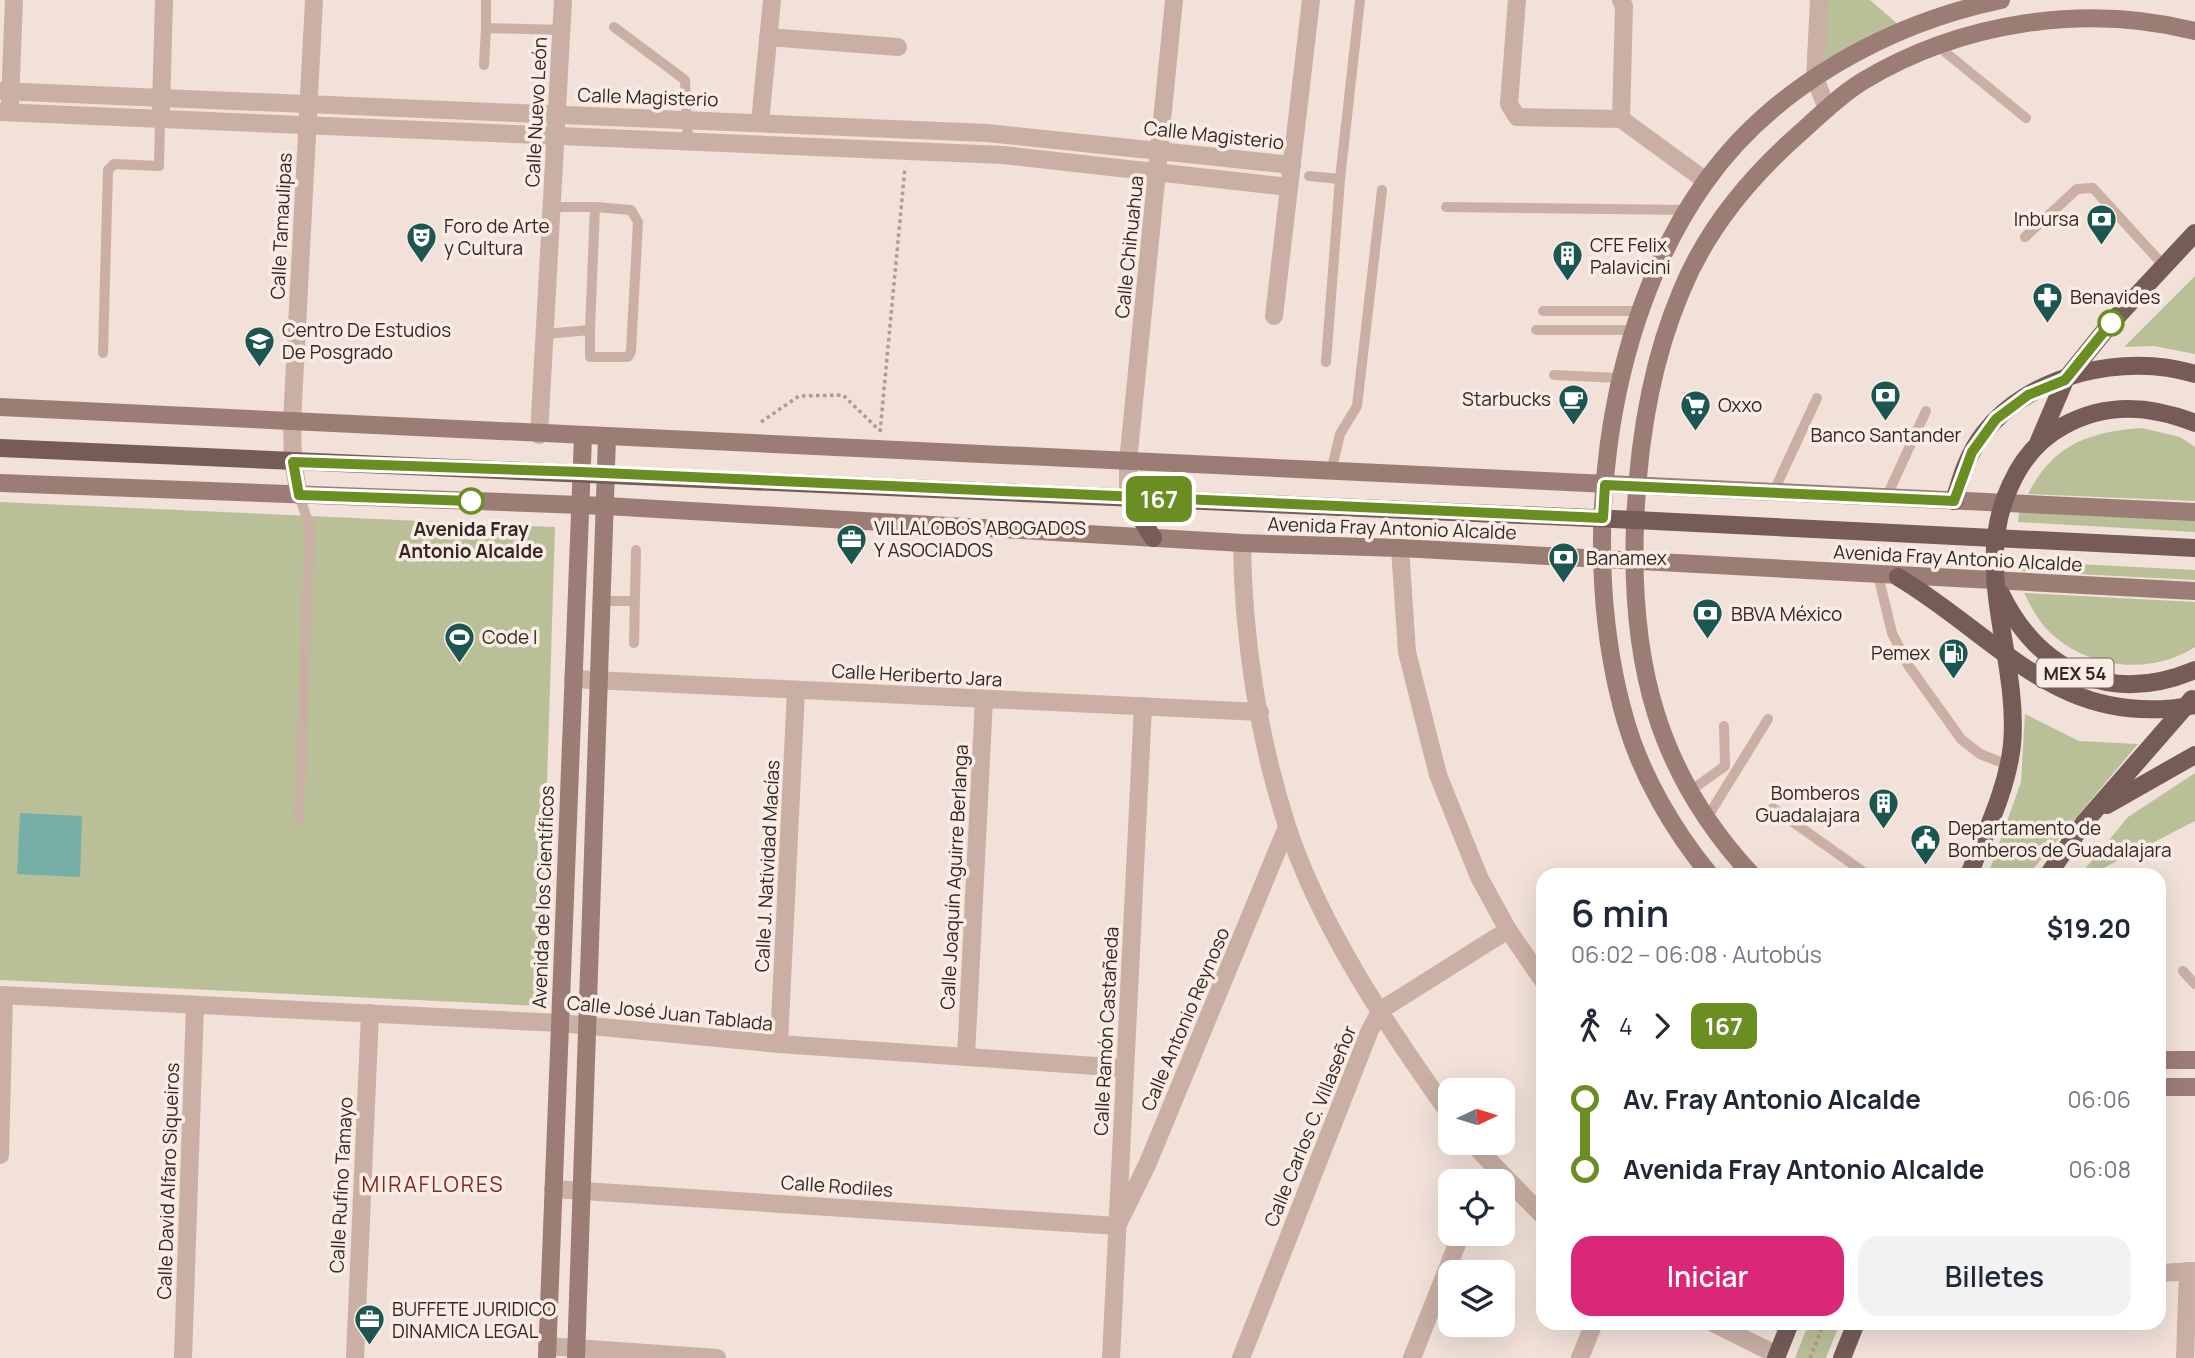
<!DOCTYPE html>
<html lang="es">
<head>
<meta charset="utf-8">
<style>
  body { margin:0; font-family:Manrope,sans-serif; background:#f2f2f3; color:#1f2937; height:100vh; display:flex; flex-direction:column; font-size:26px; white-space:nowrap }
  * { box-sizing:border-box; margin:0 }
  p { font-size:23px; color:#747a83 }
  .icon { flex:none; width:38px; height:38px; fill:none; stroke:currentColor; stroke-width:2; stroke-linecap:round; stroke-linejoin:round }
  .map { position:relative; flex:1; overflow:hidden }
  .panel { position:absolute; left:1536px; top:868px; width:630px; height:462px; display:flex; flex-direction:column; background:#fff; border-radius:21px; box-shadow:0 7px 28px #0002 }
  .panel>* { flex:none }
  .badge { padding:0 14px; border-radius:10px; font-size:24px; line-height:46px }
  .needle { width:46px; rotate:86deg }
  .buttons { position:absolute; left:1438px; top:1078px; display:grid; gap:14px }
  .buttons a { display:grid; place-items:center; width:77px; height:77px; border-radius:14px; background:#fff; box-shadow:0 7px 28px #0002; font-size:35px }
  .map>.badge { position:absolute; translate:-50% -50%; box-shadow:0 0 0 4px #fff }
  .legs { display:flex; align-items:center; gap:10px; height:77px; padding:0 35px; font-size:23px }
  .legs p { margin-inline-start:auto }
  .overview { display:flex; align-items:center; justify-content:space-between; height:119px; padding:0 35px }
  h1 { font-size:38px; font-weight:600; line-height:52px }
  .primary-button { display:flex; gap:14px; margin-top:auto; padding:14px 35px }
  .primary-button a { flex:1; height:80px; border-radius:21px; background:#db2777; color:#fff; font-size:28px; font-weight:600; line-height:80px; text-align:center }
  .primary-button a+a { background:#f2f2f3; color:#1f2937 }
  ul { padding:0 35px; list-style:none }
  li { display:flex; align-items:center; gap:24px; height:70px; font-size:26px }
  li i { display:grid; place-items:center; width:10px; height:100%; margin:0 9px; background:currentColor }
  li i::after { content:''; width:18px; height:18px; margin:-9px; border:5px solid; border-radius:50%; background:#fff }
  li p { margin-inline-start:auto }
  li:first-child i { background:linear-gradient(#0000 50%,currentColor 0) }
  li:last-child i { background:linear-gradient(currentColor 50%,#0000 0) }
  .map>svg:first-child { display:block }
</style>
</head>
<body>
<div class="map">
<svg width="2195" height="1358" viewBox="0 0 2195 1358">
  <rect width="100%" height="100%" fill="#f1e1d8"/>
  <g fill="#b9c098">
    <path d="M1824 0H1870L1901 27 1824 61Z"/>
    <path d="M2195 276V354L2154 346 2124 347Z"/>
    <path d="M2142 428 2180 437 2195 447V501L2028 494C2053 444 2089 432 2142 428Z"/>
    <path d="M0 502 555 527 540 1006 0 980Z"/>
    <path d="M2019 511 2195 520V532L2018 522Z"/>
    <path d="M2016 561 2195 570V580L2018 571Z"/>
    <path d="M2024 593 2195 602V647C2147 678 2076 668 2040 621 2034 613 2029 602 2024 593Z"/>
    <path d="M2025 714 2079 741 2138 744 2028 875H1988L2021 782Z"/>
    <path d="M2195 773V821L2090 875H2080L2128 817Z"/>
    <path d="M1809 1323H1840L1826 1358H1795Z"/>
  </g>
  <path fill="#76aea8" d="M20 813 82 816 80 877 17 874Z"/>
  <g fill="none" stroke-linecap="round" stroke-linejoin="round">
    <g stroke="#b5998e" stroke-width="3.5" stroke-dasharray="3.5 3.5" stroke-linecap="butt">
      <path d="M761 422 799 396 843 395 879 430"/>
      <path d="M880 432 905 167"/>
      <path d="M1810 1358 1824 1323"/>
    </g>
    <g stroke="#c9afa4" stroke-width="10">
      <path d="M486 0V28L562 30"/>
      <path d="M614 27 685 80 688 141"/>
      <path d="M1939 47 2026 118"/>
      <path d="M484 65 486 28"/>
      <path d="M1309 176 1340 179 1360 0"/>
      <path d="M1446 207 1689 210"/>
      <path d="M2025 237 2077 189 2093 188 2164 266"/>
      <path d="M1543 311H1639"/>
      <path d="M590 330V357H628L631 351 638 222 631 210 595 207"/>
      <path d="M1536 330H1634"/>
      <path d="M545 334 590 330 595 207H552"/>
      <path d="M103 353 108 170 114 164 159 166 160 119"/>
      <path d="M1326 362 1340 179"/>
      <path d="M1554 375 1620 378"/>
      <path d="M1331 472 1340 434 1357 406 1382 190"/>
      <path d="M1773 493 1817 398"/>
      <path d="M1886 498 1926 411"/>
      <path d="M1878 575 1892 633 1908 665 1961 739 1980 754 2008 765"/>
      <path d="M602 601H635"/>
      <path d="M634 643 636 550"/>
      <path d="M1690 791 1725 766 1724 726"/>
      <path d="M1773 808 1868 875"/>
      <path d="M1707 818 1768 719"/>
      <path d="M299 819 310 528 299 495"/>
      <path d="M2183 971 2195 984"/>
    </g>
    <g stroke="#c9afa4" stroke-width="18">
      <path d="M1517 0 1509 104 1517 117 1621 119 1706 181"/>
      <path d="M1819 0 1815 78 1827 109"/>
      <path d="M768 37 898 47"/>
      <path d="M0 91 987 133 1292 165"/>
      <path d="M10 102 14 0"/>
      <path d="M161 108 164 0"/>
      <path d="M0 112 1003 155 1289 187"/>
      <path d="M1621 119 1624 6 1621 0"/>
      <path d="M760 122 772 0"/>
      <path d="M1274 316 1311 0"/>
      <path d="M539 435 563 0"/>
      <path d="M299 495 293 462 292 422 314 0"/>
      <path d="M1128 498V462L1174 0"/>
      <path d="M1242 543C1243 637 1258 736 1287 826 1320 927 1389 1029 1451 1116"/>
      <path d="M1400 548 1407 652 1438 775 1479 877 1508 930 1544 982"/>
      <path d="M573 679 1260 712"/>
      <path d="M0 995 560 1023 779 1044 1125 1068"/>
      <path d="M779 1044 796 690"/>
      <path d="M966 1057 984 699"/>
      <path d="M1472 1143 1544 1217"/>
      <path d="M0 1155 4 995"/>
      <path d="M553 1189 1117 1226 1147 1165 1287 827"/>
      <path d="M2160 1273 2195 1271"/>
      <path d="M1713 1323 1777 1355"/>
      <path d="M547 1346 717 1358"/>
      <path d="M183 1358 195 1005"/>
      <path d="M355 1358 370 1013"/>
      <path d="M1111 1358 1143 706"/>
      <path d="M1241 1358 1370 1030 1381 1010 1508 930"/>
      <path d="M1412 1358 1461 1234"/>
      <path d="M1580 1358 1594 1323"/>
      <path d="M2185 1358 2188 1271"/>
    </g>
    <g stroke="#9c7d75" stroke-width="18">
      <path d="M0 407 2195 512"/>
      <path d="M0 483 606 506 1242 543 1400 548 2195 591"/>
      <path d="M1710 875C1674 831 1642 777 1626 722 1577 556 1603 327 1704 184 1772 87 1887 24 2001 0"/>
      <path d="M1752 875C1656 772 1630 661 1635 524 1638 445 1650 365 1681 292 1706 230 1751 176 1800 133 1820 115 1840 95 1863 81 1961 22 2085 3 2195 31"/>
      <path d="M2160 1060H2195"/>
      <path d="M2160 1087H2195"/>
      <path d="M547 1358 583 437"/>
      <path d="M576 1358 607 438"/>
    </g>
    <g stroke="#765c56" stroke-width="18">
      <path d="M2039 441 2065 380 2111 323 2195 233"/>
      <path d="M0 448 1635 520 2195 548"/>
      <path d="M1128 498 1153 538"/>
      <path d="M1954 501C1961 477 1968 453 1984 433 2030 374 2125 352 2195 374"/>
      <path d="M1898 577C2000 638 2060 731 2195 705"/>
      <path d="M2001 594C2040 673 2112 705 2195 670"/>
      <path d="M2107 805 2195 755"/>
      <path d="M1969 875C1985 833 2007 790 2012 745 2020 657 1970 568 2011 484 2022 460 2039 439 2063 426 2106 402 2150 405 2195 423"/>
      <path d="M2048 875 2083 824 2192 699"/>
      <path d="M1776 1358 1790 1323"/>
      <path d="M1842 1358 1856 1323"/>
    </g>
  </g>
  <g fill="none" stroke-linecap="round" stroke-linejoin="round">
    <defs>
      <path id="line-1" d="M471 501 299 495 293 462 581 472 1603 518 1605 485 1954 501 1972 452 1996 419 2028 395 2065 380 2111 323"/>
    </defs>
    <use href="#line-1" stroke="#fff" stroke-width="16"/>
    <use href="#line-1" stroke="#6b8e23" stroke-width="10"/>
  </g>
  <defs>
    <symbol id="bank-pin" viewBox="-11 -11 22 30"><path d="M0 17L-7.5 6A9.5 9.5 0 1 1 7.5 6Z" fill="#1b5650" stroke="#f9ece4"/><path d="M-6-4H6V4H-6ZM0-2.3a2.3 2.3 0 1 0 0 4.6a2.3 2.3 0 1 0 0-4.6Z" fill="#fff"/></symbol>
    <symbol id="theatre-pin" viewBox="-11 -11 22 30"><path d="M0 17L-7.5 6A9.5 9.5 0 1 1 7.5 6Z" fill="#1b5650" stroke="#f9ece4"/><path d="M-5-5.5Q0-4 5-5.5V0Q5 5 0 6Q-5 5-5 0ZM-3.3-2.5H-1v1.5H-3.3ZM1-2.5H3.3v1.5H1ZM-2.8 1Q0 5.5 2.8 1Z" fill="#fff"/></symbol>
    <symbol id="building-pin" viewBox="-11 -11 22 30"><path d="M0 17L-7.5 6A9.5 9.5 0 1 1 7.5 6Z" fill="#1b5650" stroke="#f9ece4"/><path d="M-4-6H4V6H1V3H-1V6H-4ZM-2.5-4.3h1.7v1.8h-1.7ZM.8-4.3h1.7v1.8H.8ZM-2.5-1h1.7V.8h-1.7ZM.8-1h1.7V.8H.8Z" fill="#fff"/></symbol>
    <symbol id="pharmacy-pin" viewBox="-11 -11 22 30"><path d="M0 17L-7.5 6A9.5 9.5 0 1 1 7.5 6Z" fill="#1b5650" stroke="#f9ece4"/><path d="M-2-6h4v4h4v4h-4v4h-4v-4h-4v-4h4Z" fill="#fff"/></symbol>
    <symbol id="university-pin" viewBox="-11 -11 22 30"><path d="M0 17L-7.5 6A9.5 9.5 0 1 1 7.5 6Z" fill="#1b5650" stroke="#f9ece4"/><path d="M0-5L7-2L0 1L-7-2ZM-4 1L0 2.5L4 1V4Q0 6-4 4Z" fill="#fff"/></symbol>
    <symbol id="cafe-pin" viewBox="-11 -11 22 30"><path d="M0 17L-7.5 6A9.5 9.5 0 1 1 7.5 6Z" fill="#1b5650" stroke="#f9ece4"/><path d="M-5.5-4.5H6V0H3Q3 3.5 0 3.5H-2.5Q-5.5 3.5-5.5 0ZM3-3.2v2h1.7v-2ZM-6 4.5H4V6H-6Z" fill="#fff"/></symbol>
    <symbol id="supermarket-pin" viewBox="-11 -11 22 30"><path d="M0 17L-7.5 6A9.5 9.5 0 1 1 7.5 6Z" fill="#1b5650" stroke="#f9ece4"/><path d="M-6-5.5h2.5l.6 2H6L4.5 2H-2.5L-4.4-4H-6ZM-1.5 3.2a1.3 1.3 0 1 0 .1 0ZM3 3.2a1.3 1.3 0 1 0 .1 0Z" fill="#fff"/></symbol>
    <symbol id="office-pin" viewBox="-11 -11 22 30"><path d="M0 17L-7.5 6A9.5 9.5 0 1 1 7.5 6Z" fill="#1b5650" stroke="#f9ece4"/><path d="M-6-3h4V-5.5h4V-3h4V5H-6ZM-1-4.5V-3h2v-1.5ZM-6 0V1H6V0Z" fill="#fff"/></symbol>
    <symbol id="stadium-pin" viewBox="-11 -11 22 30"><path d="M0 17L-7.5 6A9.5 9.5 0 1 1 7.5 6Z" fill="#1b5650" stroke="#f9ece4"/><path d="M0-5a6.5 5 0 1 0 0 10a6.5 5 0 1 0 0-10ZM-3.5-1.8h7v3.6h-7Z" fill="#fff"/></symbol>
    <symbol id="fuel-pin" viewBox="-11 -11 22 30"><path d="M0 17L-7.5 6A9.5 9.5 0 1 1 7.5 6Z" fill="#1b5650" stroke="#f9ece4"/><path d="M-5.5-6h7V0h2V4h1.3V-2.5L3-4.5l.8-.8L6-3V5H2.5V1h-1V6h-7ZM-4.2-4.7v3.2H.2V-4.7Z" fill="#fff"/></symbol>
    <symbol id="civic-pin" viewBox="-11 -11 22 30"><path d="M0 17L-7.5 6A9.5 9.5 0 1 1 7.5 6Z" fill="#1b5650" stroke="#f9ece4"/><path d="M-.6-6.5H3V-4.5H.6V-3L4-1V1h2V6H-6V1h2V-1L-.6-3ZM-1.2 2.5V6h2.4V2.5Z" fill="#fff"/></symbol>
  </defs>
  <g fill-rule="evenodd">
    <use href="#bank-pin" x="2084" y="202" width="35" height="47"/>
    <use href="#theatre-pin" x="404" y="220" width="35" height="47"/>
    <use href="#building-pin" x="1550" y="238" width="35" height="47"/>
    <use href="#pharmacy-pin" x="2030" y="280" width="35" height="47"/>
    <use href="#university-pin" x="242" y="324" width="35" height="47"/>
    <use href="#bank-pin" x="1868" y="378" width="35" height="47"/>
    <use href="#cafe-pin" x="1556" y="382" width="35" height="47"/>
    <use href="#supermarket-pin" x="1678" y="388" width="35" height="47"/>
    <use href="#office-pin" x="834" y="522" width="35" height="47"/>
    <use href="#bank-pin" x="1546" y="540" width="35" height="47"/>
    <use href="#bank-pin" x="1690" y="596" width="35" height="47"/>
    <use href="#stadium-pin" x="442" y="620" width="35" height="47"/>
    <use href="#fuel-pin" x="1936" y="636" width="35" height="47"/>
    <use href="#building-pin" x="1866" y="786" width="35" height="47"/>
    <use href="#civic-pin" x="1908" y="822" width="35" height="47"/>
    <use href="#office-pin" x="352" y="1302" width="35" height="47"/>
  </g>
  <g fill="#fff" stroke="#6b8e23" stroke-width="3.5">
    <circle cx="2111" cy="323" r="12"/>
    <circle cx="471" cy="501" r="12"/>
  </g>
  <g text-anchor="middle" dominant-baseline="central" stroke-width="7" stroke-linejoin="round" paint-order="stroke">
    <rect fill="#f9ece4" stroke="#6f635f" stroke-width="2" x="2036.5" y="658.5" width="77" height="29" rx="5"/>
    <g font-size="18" font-weight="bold" fill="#342826">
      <text x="2075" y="673">MEX 54</text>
    </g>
    <g font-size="19" fill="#342826" stroke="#f9ece4">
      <text transform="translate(648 97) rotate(2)">Calle Magisterio</text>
      <text transform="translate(536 112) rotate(-87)">Calle Nuevo León</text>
      <text transform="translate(1214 135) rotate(6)">Calle Magisterio</text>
      <text transform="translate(281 226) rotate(-87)">Calle Tamaulipas</text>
      <text transform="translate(1129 247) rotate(-84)">Calle Chihuahua</text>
      <text transform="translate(1392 528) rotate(2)">Avenida Fray Antonio Alcalde</text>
      <text transform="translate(1958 558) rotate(3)">Avenida Fray Antonio Alcalde</text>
      <text transform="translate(917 675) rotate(3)">Calle Heriberto Jara</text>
      <text transform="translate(767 866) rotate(-87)">Calle J. Natividad Macías</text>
      <text transform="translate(954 877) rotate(-87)">Calle Joaquín Aguirre Berlanga</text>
      <text transform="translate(543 897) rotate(-88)">Avenida de los Científicos</text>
      <text transform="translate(670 1013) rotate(6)">Calle José Juan Tablada</text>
      <text transform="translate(1185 1019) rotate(-67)">Calle Antonio Reynoso</text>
      <text transform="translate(1106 1031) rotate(-87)">Calle Ramón Castañeda</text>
      <text transform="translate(1310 1126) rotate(-68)">Calle Carlos C. Villaseñor</text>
      <text transform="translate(168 1181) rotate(-88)">Calle David Alfaro Siqueiros</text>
      <text transform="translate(341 1185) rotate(-87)">Calle Rufino Tamayo</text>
      <text transform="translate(837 1186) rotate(4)">Calle Rodiles</text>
    </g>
    <g font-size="19" fill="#342826" stroke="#f9ece4" text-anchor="start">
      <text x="2079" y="219" text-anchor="end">Inbursa</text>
      <text x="444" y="226">Foro de Arte<tspan x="444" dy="22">y Cultura</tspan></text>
      <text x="1590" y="245">CFE Felix<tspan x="1590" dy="22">Palavicini</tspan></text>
      <text x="2070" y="297">Benavides</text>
      <text x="282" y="330">Centro De Estudios<tspan x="282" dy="22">De Posgrado</tspan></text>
      <text x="1551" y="399" text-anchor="end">Starbucks</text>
      <text x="1718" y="405">Oxxo</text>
      <text x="1886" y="435" text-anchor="middle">Banco Santander</text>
      <text x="874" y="528">VILLALOBOS ABOGADOS<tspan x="874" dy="22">Y ASOCIADOS</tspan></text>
      <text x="1586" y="558">Banamex</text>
      <text x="1731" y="614">BBVA México</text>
      <text x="482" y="637">Code I</text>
      <text x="1930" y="653" text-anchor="end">Pemex</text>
      <text x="1860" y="793" text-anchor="end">Bomberos<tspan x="1860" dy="22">Guadalajara</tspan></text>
      <text x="1948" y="828">Departamento de<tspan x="1948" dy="22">Bomberos de Guadalajara</tspan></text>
      <text x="392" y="1309">BUFFETE JURIDICO<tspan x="392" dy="22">DINAMICA LEGAL</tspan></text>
    </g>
    <g font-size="19" font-weight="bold" fill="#342826" stroke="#f9ece4">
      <text x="471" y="529">Avenida Fray<tspan x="471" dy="22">Antonio Alcalde</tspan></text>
    </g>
    <g font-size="21" letter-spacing="2" fill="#84261e" stroke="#f9ece4">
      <text x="433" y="1184">MIRAFLORES</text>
    </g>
  </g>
</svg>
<div class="buttons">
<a><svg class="needle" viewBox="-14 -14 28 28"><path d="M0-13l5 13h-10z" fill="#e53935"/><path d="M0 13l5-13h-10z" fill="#747a83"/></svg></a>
<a><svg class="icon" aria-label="locate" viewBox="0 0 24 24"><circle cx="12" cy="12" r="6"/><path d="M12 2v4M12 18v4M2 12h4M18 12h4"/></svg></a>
<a><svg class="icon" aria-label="layers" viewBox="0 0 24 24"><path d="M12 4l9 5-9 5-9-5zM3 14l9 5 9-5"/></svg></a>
</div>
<b class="badge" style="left:1159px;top:499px;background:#6b8e23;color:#fff">167</b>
<section class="panel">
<div class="overview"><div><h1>6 min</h1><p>06:02 – 06:08 · Autobús</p></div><b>$19.20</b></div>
<div class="legs"><svg class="icon" aria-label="walk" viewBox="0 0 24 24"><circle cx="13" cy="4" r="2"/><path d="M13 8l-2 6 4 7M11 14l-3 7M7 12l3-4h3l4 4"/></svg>4<svg class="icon" aria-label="forward" viewBox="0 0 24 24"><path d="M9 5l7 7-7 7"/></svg><b class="badge" style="background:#6b8e23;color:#fff">167</b></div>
<ul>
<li><i style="color:#6b8e23"></i><b>Av. Fray Antonio Alcalde</b><p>06:06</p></li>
<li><i style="color:#6b8e23"></i><b>Avenida Fray Antonio Alcalde</b><p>06:08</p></li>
</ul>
<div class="primary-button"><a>Iniciar</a><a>Billetes</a></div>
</section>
</div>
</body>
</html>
